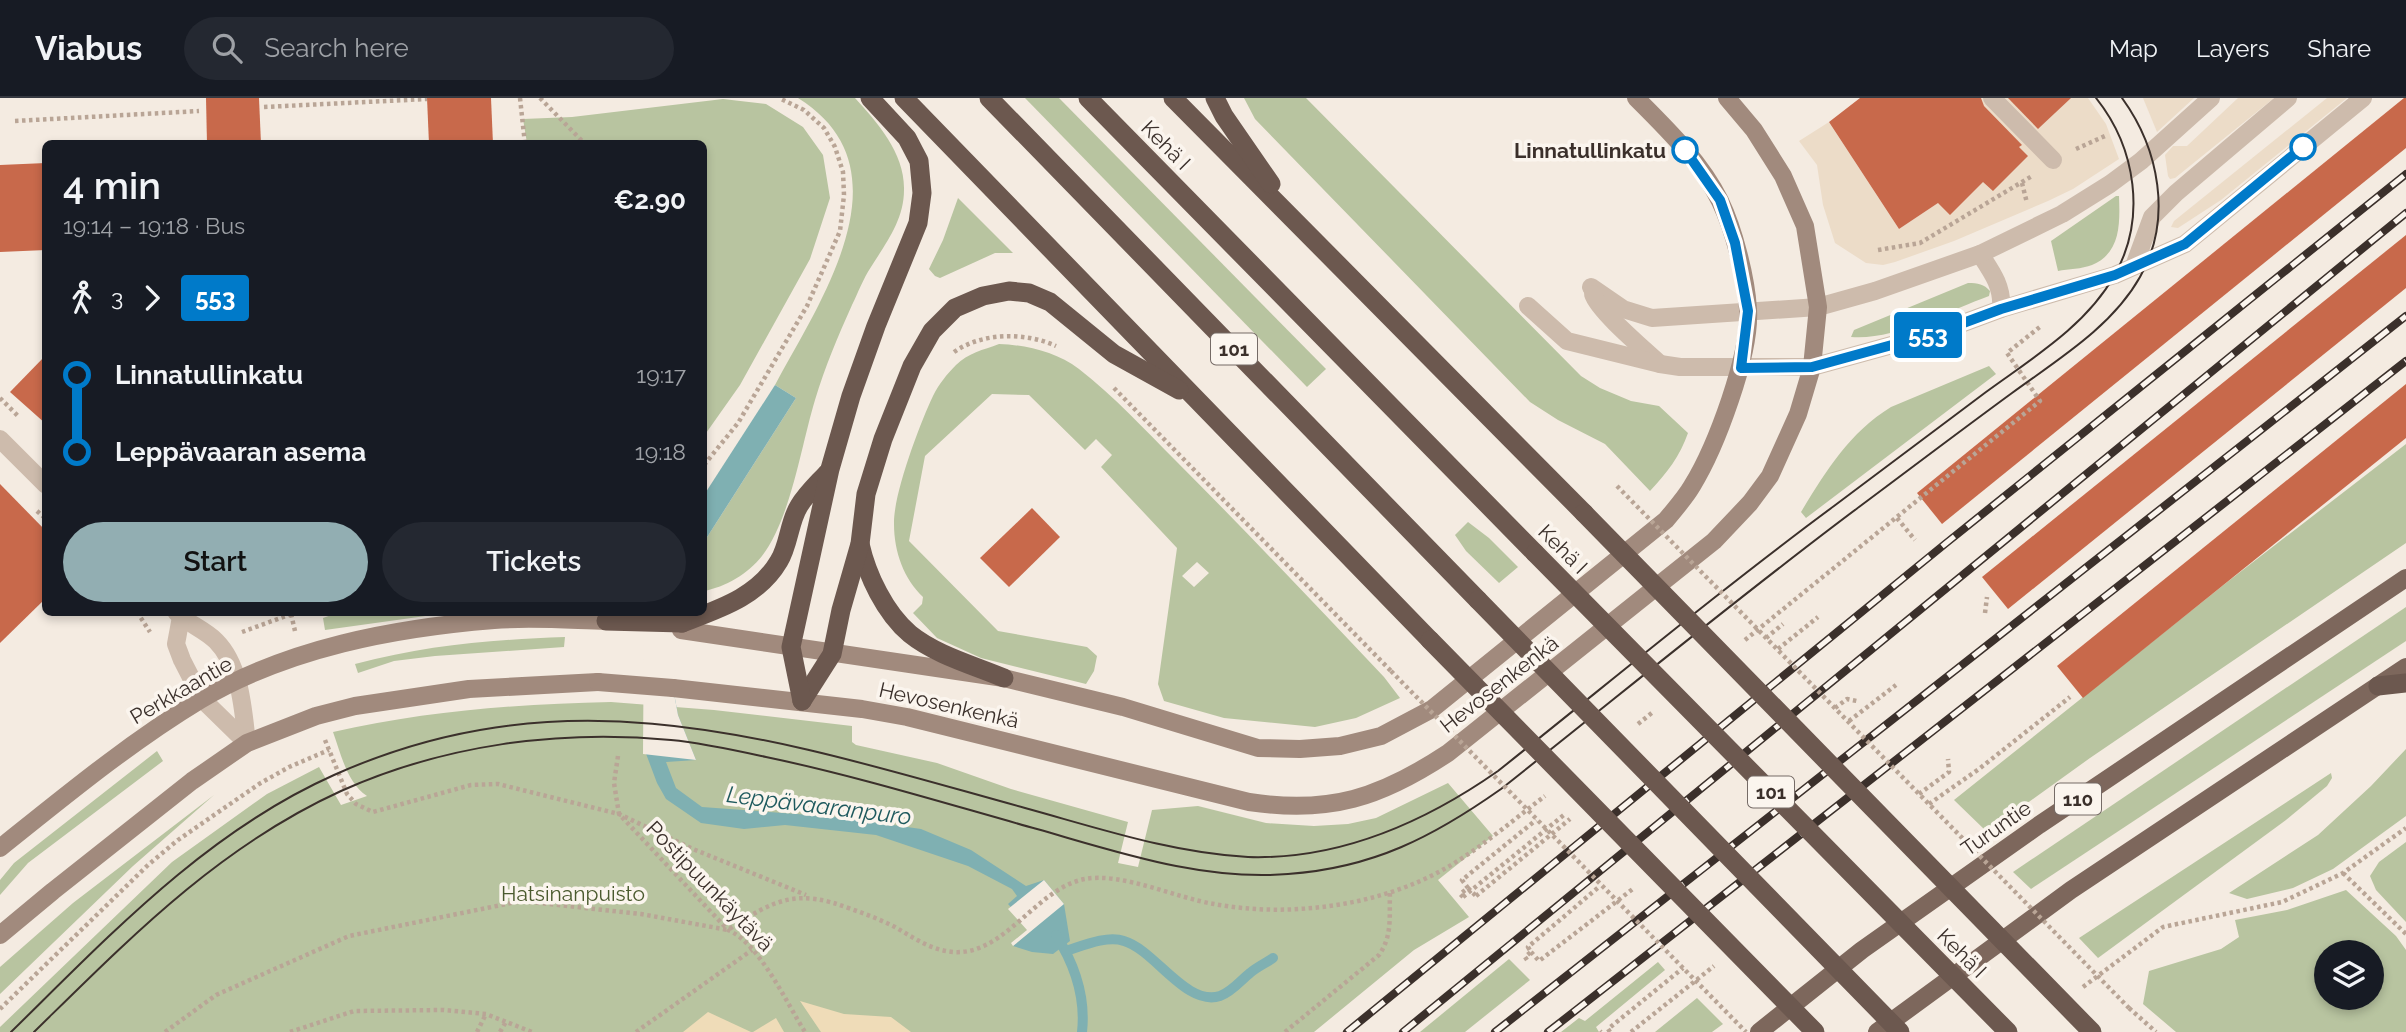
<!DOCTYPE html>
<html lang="en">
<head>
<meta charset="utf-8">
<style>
  body { margin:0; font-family:Raleway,sans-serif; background:#242831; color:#f1f3f6; height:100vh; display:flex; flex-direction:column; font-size:26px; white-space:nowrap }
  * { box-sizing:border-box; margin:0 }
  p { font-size:23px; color:#9ea1a6 }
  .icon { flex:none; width:38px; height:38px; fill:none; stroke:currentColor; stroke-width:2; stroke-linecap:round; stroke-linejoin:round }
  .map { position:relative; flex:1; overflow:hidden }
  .side { position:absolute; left:42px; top:42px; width:665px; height:476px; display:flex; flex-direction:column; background:#171b24; border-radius:10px; box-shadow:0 4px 10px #0003 }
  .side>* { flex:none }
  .badge { padding:0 14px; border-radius:5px; font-size:24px; line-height:46px }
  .controls { position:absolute; left:2314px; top:842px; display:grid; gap:14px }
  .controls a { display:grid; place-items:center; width:70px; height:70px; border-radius:50%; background:#171b24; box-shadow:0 4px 10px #0003; font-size:35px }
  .map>.badge { position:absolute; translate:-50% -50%; box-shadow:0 0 0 4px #fff }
  .legs { display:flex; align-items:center; gap:10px; height:77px; padding:0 21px; font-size:23px }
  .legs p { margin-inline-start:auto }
  .summary { display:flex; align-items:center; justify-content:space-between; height:119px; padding:0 21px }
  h1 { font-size:38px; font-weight:600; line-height:52px }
  .primary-button { display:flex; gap:14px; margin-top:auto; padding:14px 21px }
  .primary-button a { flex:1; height:80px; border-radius:42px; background:#92aeb2; color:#111; font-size:28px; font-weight:600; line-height:80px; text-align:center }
  .primary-button a+a { background:#242831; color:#f1f3f6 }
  ul { padding:0 21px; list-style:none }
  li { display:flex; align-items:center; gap:24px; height:77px; font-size:26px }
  li i { display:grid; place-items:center; width:10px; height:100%; margin:0 9px; background:currentColor }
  li i::after { content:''; width:18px; height:18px; margin:-9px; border:5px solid; border-radius:50%; background:#171b24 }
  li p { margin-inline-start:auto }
  li:first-child i { background:linear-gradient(#0000 50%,currentColor 0) }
  li:last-child i { background:linear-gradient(currentColor 50%,#0000 0) }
  header { display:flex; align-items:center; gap:42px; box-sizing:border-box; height:98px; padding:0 35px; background:#171b24; border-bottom:2px solid #363941 }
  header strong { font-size:33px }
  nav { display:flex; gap:38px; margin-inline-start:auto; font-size:24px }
  .search { width:490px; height:63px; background:#242831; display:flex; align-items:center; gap:18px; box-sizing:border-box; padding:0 24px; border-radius:38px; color:#9ea1a6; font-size:26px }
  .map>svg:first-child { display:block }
</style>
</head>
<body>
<header>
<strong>Viabus</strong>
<div class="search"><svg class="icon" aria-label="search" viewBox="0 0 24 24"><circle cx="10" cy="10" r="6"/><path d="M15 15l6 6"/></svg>Search here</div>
<nav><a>Map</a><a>Layers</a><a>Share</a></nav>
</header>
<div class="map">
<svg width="2406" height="934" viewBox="0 0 2406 934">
  <rect width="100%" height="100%" fill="#f4ebe1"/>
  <g fill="#b8c4a0" fill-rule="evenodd">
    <path d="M798 0H855C878 25 905 56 904 92 904 122 886 145 871 169 863 181 858 195 852 207 838 238 825 269 815 302 801 348 791 420 762 458 748 476 725 489 704 493V444L796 300 775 287C820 203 912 71 798 0Z"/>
    <path d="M1025 0H1059L1326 271 1307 289Z"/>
    <path d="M1244 0H1306L1581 278 1600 290 1631 303 1659 308 1688 335C1680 358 1667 375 1650 393L1605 346 1558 322 1530 304 1255 21Z"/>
    <path d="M723 1 766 6 803 29 823 57 830 100 810 161 740 287 704 338V46L527 45 523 21 572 19Z"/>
    <path d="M2116 98H2119C2120 125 2121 155 2092 167 2082 171 2068 171 2058 173L2051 143Z"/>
    <path d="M958 100 1013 155H995L940 180 935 178 929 171 943 142Z"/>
    <path d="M1968 185C1978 185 1984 186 1990 193L1989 198C1950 212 1893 243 1851 239L1854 232Z"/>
    <path d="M999 246C1027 247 1056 254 1079 271 1114 298 1145 332 1176 363 1247 434 1315 506 1384 579L1400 600 1356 620 1315 629 1224 620 1164 603 1158 586 1177 450 1101 369 1112 357 1096 341 1085 352 1029 297 992 296 925 358 909 443 998 533 1087 549 1097 558 1094 573 1086 586 981 560 937 540 913 515 922 506 923 499C904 481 894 454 894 426 893 397 920 325 933 298 939 286 947 276 956 267 968 255 983 252 999 246ZM1197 464 1209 475 1194 489 1182 478Z"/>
    <path d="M1989 268 1996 276 1806 420 1801 414C1826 373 1849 335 1891 309Z"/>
    <path d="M2406 346V445L2090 660 1987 734 1954 702 2226 485Z"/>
    <path d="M1468 424 1489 440 1518 469 1499 485 1466 453 1455 437Z"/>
    <path d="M2406 509V543L2031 791 2013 774Z"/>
    <path d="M337 515V514L447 515 325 532 323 520Z"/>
    <path d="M565 539 564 549 435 558 394 563 358 575 355 566C428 547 490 542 565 539Z"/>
    <path d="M611 604 714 612 852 628V644L856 647 937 665 1011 691 1128 724 1118 765 1138 769 1152 712 1198 708 1266 725 1314 728 1348 726 1376 720 1448 685 1493 738 1438 782 1469 819 1414 852 1314 934H0V929L172 764 267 696 319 669 341 707 367 698C347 685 341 656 333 634 425 613 517 606 611 604Z"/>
    <path d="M2406 651V718L2333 771 2293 790 2247 801 2229 795 2318 737 2371 688Z"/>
    <path d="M157 653 163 663 28 765 0 797V782L14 765Z"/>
    <path d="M2331 675 2332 680 2327 688 2286 722 2098 860 2079 840Z"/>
    <path d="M214 697 133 768 0 896V869L73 805Z"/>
    <path d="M2406 744V824L2376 792 2370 778 2379 764Z"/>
    <path d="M2346 792 2396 838 2406 852V934H2176L2143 906 2149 873 2221 851 2239 839 2235 822 2287 812ZM2371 854V900H2326V854Z"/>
    <path d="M1509 861 1530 882 1465 934H1420Z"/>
    <path d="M1658 864 1665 872 1596 929 1599 934H1561L1579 920 1585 923Z"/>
    <path d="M1697 900 1723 926 1712 934H1655Z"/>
  </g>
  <g fill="#efdcb8">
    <path d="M800 903 844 916 891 919 911 934H821Z"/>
    <path d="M708 914 751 934H683Z"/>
    <path d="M776 920 784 934H753Z"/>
  </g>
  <g fill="#ecdcc8">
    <path d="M1945 0H2011L2040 29 2062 8 2054 0H2088L2106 26 2119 61 2073 91 2048 103 1954 143 1895 164 1883 167 1866 165 1835 145 1823 107 1817 67 1799 43 1829 24 1899 131 1938 105 1994 50Z"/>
    <path d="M2143 0H2194L2157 34Z"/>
    <path d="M2238 0H2274L2175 80 2170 81 2168 78 2165 57 2173 48H2187Z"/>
    <path d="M2327 0H2347L2221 102 2178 130 2171 129 2174 123Z"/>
  </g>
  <g fill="#7fb0b2">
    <path d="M775 287 796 300 704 444V397Z"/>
    <path d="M673 590 678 617 696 662 666 664 676 690 702 709 838 719 921 731 971 752 1026 788 1044 782 1064 806 1070 843 1053 856 1032 854 1013 848 1032 832 1008 806 1017 798 1012 791 968 768 876 737 785 727 744 731 701 725 666 701 657 685 645 653Z"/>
  </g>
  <g fill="#f4ebe1">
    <path d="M644 514 683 515 673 590 678 617 696 662 643 656Z"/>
    <path d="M1044 782 1064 806 1013 848 1011 845 1027 832 1008 811Z"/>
  </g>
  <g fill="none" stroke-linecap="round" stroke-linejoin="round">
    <g stroke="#7fb0b2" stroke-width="10">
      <path d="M1056 837C1075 867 1086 898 1082 934"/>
      <path d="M1066 853C1082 848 1107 837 1124 843 1155 852 1186 909 1220 898 1232 894 1241 882 1250 875 1257 869 1266 865 1273 860"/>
    </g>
  </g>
  <g fill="#c8694b">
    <path d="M206 0H259L261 46H207Z"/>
    <path d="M427 0H491L493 46H429Z"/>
    <path d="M1860 0H1981L1984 8 2022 47 2019 49 2028 58 1993 93 1983 84 1950 117 1938 105 1899 131 1829 24Z"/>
    <path d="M2008 0H2071L2038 31Z"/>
    <path d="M2404 0H2406V50L1942 426 1917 395Z"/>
    <path d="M46 65V152L0 154V67Z"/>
    <path d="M2406 137V190L2008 511 1982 479Z"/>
    <path d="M46 257V326L10 294Z"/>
    <path d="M2406 286V340L2083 600 2057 568Z"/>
    <path d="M0 386 46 433V500L0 545Z"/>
    <path d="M1032 410 1060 439 1009 489 980 460Z"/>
  </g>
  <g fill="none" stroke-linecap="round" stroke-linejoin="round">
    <g stroke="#b9a596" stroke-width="4.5" stroke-dasharray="3.5 3.5" stroke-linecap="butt">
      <path d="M520 0 525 46"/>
      <path d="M540 0 585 46"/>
      <path d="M264 9 427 1"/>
      <path d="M15 23 199 13"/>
      <path d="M2076 51 2105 38"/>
      <path d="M2022 85 2027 105"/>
      <path d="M1878 152 1920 145 2032 78"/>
      <path d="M954 254C983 234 1025 234 1056 248"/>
      <path d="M1114 290 1391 573"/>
      <path d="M0 300 19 319"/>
      <path d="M704 367 738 325 807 208 840 133 844 97 843 74 835 49 824 30 804 12 779 0"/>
      <path d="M37 413 46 421"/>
      <path d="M1897 420 1915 442"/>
      <path d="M137 514 150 534"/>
      <path d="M1985 515 1987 499"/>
      <path d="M291 516 295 533"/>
      <path d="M242 534 297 514"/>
      <path d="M1766 540 1783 526"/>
      <path d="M1745 542 2040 303 2007 255 2041 228"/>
      <path d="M1778 551 1818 519"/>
      <path d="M1835 610 1847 601 1857 603"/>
      <path d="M1849 623 1896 587"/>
      <path d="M1638 626 1653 614"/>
      <path d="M325 642 347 696 356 706 373 714 471 687 498 686 619 716 693 751 806 797"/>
      <path d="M618 658 614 685 619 716 728 832C760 846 786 904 805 934"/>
      <path d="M1919 696 1949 674 1948 661"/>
      <path d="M1929 706 1979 671 2070 599"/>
      <path d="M2343 775 2406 836"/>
      <path d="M1476 798 1570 721"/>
      <path d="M1463 799 1565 716"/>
      <path d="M1463 799 1460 796 1468 790 1462 782 1536 722"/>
      <path d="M1531 854 1539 863 1634 790"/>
      <path d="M1527 862 1525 859 1531 854 1528 849 1600 788"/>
      <path d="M2083 889 2163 829 2282 804 2343 775 2406 730"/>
      <path d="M2129 910 2156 934"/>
      <path d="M0 911 148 767 178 742 259 686 289 669 329 652"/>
      <path d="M1600 933 1601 934"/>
      <path d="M165 934 216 897 349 838 521 803 641 816 728 832C775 801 797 790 851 811 866 816 881 822 895 829 914 840 931 852 953 854 1005 858 1036 790 1085 781 1121 774 1177 800 1214 806 1289 820 1380 808 1446 770 1481 750 1513 722 1545 698"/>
      <path d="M290 934 354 913 444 912 486 916 532 934"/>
      <path d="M477 934 486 916"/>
      <path d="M500 934 507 922"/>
      <path d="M636 934 752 852"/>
      <path d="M1285 934 1379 857C1393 837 1389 817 1390 794"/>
      <path d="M1610 934 1608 931 1683 870"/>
      <path d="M1631 934 1714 868"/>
    </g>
    <path stroke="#cdbbac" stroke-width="18" d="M1992 0 2053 62"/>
    <g stroke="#cdbbac" stroke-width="18">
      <path d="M1980 156C1992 174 2003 189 2001 211"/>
      <path d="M2134 168 2152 119 2176 95 2288 0"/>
      <path d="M1591 189 1623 211 1652 220 1818 209 1875 193 1980 156 2062 116 2110 86 2141 63 2211 0"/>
      <path d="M1593 196C1598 213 1645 252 1660 266"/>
      <path d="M1528 208 1567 243 1660 266 1680 269H1812L1939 234 2001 211 2115 177 2185 146 2363 0"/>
      <path d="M0 341 46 387"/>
      <path d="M176 514C188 526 204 531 216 543 241 568 243 612 247 645"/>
      <path d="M181 519 176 546 182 562 202 601 247 645"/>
    </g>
    <g stroke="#a18a7d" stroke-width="18">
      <path d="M681 532 1004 580 1123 609 1258 650 1300 651 1340 648 1381 638 1432 611 1666 422C1675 411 1685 400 1692 388 1716 349 1751 256 1748 211 1746 179 1734 132 1720 103 1701 64 1667 31 1636 0"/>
      <path d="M673 590 862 611 907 619 1249 704C1330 716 1380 700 1448 655L1714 443 1750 405 1770 378 1798 316 1812 269 1818 209 1805 128 1783 78 1754 32 1727 0"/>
      <path d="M0 750C65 698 129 645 200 602 288 550 394 530 494 522 531 519 569 522 606 523"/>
      <path d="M0 837 53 793 192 683 247 645 316 618 355 608 469 591 598 584"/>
    </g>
    <g stroke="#7d675c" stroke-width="18">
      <path d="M1759 934 1862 852 2039 727 2406 480"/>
      <path d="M1877 934 2071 792 2406 569"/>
    </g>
    <g stroke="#6c584f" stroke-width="19">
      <path d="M904 0 1430 542"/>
      <path d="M989 0 1478 502"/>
      <path d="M1088 0 1535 455"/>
      <path d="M1173 0 1584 415"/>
      <path d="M1215 0 1224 18 1271 86"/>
      <path d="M860 446C867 477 885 515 910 536 936 557 973 567 1004 580"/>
      <path d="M682 525C719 511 758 499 779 463 789 447 789 424 799 408 806 396 818 385 827 375"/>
      <path d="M2378 588 2406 585"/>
      <path d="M802 603 832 556 841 512 860 446 866 396 883 341 912 268 932 233 955 210 983 198 1009 193 1029 195 1050 204 1114 256 1179 292"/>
      <path d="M802 603 791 549 830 371 851 298 876 228 918 125 922 95 919 63 907 40 870 0"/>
    </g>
    <g stroke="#3b302b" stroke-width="2">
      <path d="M11 934C110 837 206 734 334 677 574 569 788 645 1025 710 1098 730 1172 755 1248 759 1340 762 1425 724 1498 673 1610 584 1719 493 1834 408 1885 370 1935 332 1986 294 2031 261 2086 228 2114 178 2147 121 2136 50 2096 0"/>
      <path d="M34 934C129 841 218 749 341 693 443 647 560 631 671 642 703 645 734 652 766 659 857 678 947 706 1037 731 1118 754 1202 783 1288 776 1373 770 1433 739 1501 691 1620 597 1737 500 1859 409 1910 371 1960 333 2012 295 2057 262 2112 229 2140 179 2173 121 2159 51 2122 0"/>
    </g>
    <defs>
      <g id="rail">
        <path d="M1347 934 1945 446 2406 76"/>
        <path d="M1403 934 2406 115"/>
        <path d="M1495 934 2406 218"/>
        <path d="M1548 934 2406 263"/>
      </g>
    </defs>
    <use href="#rail" stroke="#3b302b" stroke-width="8"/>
    <use href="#rail" stroke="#fbf5ee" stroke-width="5" stroke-dasharray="16" stroke-linecap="butt"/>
    <g stroke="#b9a596" stroke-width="4.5" stroke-dasharray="3.5 3.5" stroke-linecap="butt">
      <path d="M1617 388 2129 910"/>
      <path d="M1391 573 1746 934"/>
      <path d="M1468 790 1476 798"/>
    </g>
    <path stroke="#a18a7d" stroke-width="18" d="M598 584 673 590"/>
    <g stroke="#6c584f" stroke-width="19">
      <path d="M1584 415 2092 934"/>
      <path d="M1535 455 2008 934"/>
      <path d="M1478 502 1900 934"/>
      <path d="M606 523 682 525"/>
      <path d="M1430 542 1815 934"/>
    </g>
  </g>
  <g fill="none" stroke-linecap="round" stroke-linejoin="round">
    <defs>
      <path id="line-1" d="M1685 52 1720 102 1735 145 1748 213 1741 270 1812 269 1939 234 2001 211 2115 177 2185 146 2303 49"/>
    </defs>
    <use href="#line-1" stroke="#fff" stroke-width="16"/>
    <use href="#line-1" stroke="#007ac9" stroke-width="10"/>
  </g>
  <g fill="#fff" stroke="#007ac9" stroke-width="3.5">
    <circle cx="2303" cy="49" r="12"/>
    <circle cx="1685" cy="52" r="12"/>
  </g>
  <g text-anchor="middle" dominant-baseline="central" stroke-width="7" stroke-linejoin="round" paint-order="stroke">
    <g fill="#fbf5ee" stroke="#756b66" stroke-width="2">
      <rect x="1211" y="235.5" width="46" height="31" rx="5"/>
      <rect x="1748" y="678.5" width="46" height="31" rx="5"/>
      <rect x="2055" y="685.5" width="46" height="31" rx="5"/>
    </g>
    <g font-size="19" font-weight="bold" fill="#3b302b">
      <text x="1234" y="251">101</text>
      <text x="1771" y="694">101</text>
      <text x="2078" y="701">110</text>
    </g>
    <g font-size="21" fill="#3b302b" stroke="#fbf5ee">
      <text transform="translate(1166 47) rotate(45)">Kehä I</text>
      <text transform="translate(1563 451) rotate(45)">Kehä I</text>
      <text transform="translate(1499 586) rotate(-38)">Hevosenkenkä</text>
      <text transform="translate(181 592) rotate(-30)">Perkkaantie</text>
      <text transform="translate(949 607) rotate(13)">Hevosenkenkä</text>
      <text transform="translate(1996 730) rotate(-35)">Turuntie</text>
      <text transform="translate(710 788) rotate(46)">Postipuunkäytävä</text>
      <text transform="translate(1962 855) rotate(45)">Kehä I</text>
    </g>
    <g font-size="21" font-weight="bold" fill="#3b302b" stroke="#fbf5ee" text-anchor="end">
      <text x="1666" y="52">Linnatullinkatu</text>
    </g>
    <g font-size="21" fill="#4a5a2e" stroke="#fbf5ee">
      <text x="573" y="795">Hatsinanpuisto</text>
    </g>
    <g font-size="23" font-style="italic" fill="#1f5a5e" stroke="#fbf5ee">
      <text transform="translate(819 707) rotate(7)">Leppävaaranpuro</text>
    </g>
  </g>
</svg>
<div class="controls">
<a><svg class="icon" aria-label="layers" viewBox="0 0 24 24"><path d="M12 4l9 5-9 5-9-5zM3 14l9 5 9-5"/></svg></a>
</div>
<b class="badge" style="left:1928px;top:237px;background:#007ac9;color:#fff">553</b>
<section class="side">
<div class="summary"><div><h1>4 min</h1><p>19:14 – 19:18 · Bus</p></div><b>€2.90</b></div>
<div class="legs"><svg class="icon" aria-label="walk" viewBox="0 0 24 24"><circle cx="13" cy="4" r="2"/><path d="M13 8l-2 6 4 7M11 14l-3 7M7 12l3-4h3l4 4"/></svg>3<svg class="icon" aria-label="forward" viewBox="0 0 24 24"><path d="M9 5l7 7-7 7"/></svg><b class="badge" style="background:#007ac9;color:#fff">553</b></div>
<ul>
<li><i style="color:#007ac9"></i><b>Linnatullinkatu</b><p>19:17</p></li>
<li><i style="color:#007ac9"></i><b>Leppävaaran asema</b><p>19:18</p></li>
</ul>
<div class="primary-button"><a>Start</a><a>Tickets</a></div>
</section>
</div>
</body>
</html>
